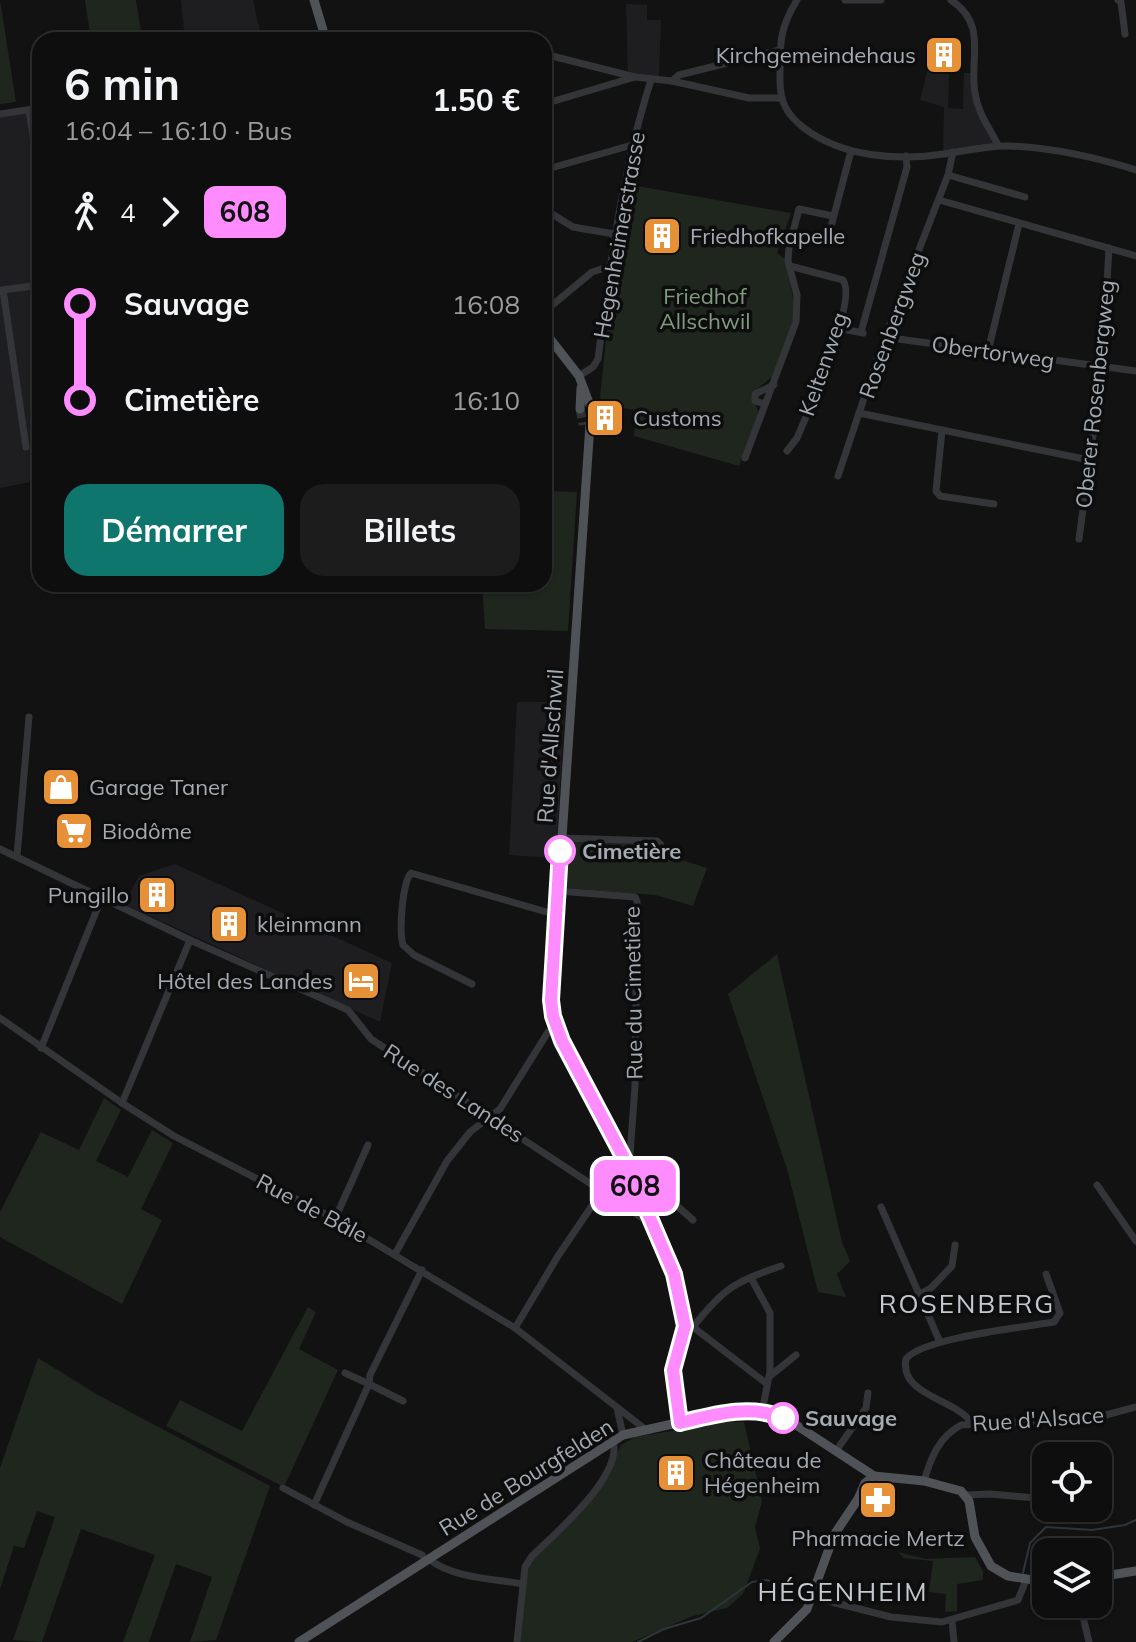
<!DOCTYPE html>
<html lang="fr">
<head>
<meta charset="utf-8">
<style>
  body { margin:0; font-family:Mulish,sans-serif; background:#1c1c1c; color:#f1f3f6; height:100vh; display:flex; flex-direction:column; font-size:30px; white-space:nowrap }
  * { box-sizing:border-box; margin:0 }
  p { font-size:26px; color:#9b9c9e }
  .icon { flex:none; width:44px; height:44px; fill:none; stroke:currentColor; stroke-width:2; stroke-linecap:round; stroke-linejoin:round }
  .map { position:relative; flex:1; overflow:hidden }
  .details { position:absolute; left:32px; top:32px; width:520px; height:560px; display:flex; flex-direction:column; background:#0e0e0e; border-radius:24px; box-shadow:0 2px 6px #0004,0 0 0 2px #2e2e2e }
  .details>* { flex:none }
  .badge { padding:0 16px; border-radius:12px; font-size:28px; line-height:52px }
  .fabs { position:absolute; left:1032px; top:1442px; display:grid; gap:16px }
  .fabs a { display:grid; place-items:center; width:80px; height:80px; border-radius:16px; background:#0e0e0e; box-shadow:0 2px 6px #0004,0 0 0 2px #2e2e2e; font-size:40px }
  .map>.badge { position:absolute; translate:-50% -50%; box-shadow:0 0 0 4px #fff }
  .legs { display:flex; align-items:center; gap:12px; height:88px; padding:0 32px; font-size:26px }
  .legs p { margin-inline-start:auto }
  .summary { display:flex; align-items:center; justify-content:space-between; height:136px; padding:0 32px }
  h1 { font-size:44px; font-weight:700; line-height:60px }
  .action { display:flex; gap:16px; margin-top:auto; padding:16px 32px }
  .action a { flex:1; height:92px; border-radius:24px; background:#0f766e; color:#fff; font-size:32px; font-weight:700; line-height:92px; text-align:center }
  .action a+a { background:#1c1c1c; color:#f1f3f6 }
  ul { padding:0 32px; list-style:none }
  li { display:flex; align-items:center; gap:28px; height:96px; font-size:30px }
  li i { display:grid; place-items:center; width:12px; height:100%; margin:0 10px; background:currentColor }
  li i::after { content:''; width:20px; height:20px; margin:-10px; border:6px solid; border-radius:50%; background:#0e0e0e }
  li p { margin-inline-start:auto }
  li:first-child i { background:linear-gradient(#0000 50%,currentColor 0) }
  li:last-child i { background:linear-gradient(currentColor 50%,#0000 0) }
  .map>svg:first-child { display:block }
</style>
</head>
<body>
<div class="map">
<svg width="1136" height="1642" viewBox="0 0 1136 1642">
  <rect width="100%" height="100%" fill="#121213"/>
  <g fill="#1e1e20">
    <path d="M181 0H253L262 40H185Z"/>
    <path d="M626 4 647 5V20H661L659 80 628 76Z"/>
    <path d="M928 69 949 72 948 108 963 109 964 73H974V90L998 145 943 154 944 107 920 100Z"/>
    <path d="M40 108V480L0 488V114Z"/>
    <path d="M517 702H565L556 858 509 855Z"/>
    <path d="M175 864 392 963 380 1022 124 904 139 876Z"/>
  </g>
  <g fill="#1e261e">
    <path d="M0 0 16 102 0 104Z"/>
    <path d="M85 0H136L142 38 91 40Z"/>
    <path d="M631 185 791 213 777 253 785 259 795 306 793 325 773 376 751 394 759 413 739 466 634 436 637 410 603 406 600 397 607 330H613L617 297 610 296Z"/>
    <path d="M544 491 577 492 568 631 485 629 482 584H544Z"/>
    <path d="M568 842 658 844 660 853 707 868 693 906 655 895 564 888Z"/>
    <path d="M777 954 842 1242 850 1261 837 1274 846 1297 818 1292 787 1169 728 994Z"/>
    <path d="M104 1098 121 1110 96 1161 128 1177 152 1130 173 1143 141 1209 162 1220 122 1304 0 1237V1212L41 1132 79 1150Z"/>
    <path d="M308 1307 316 1312 299 1349 338 1370 284 1487 166 1426 180 1400 242 1431Z"/>
    <path d="M38 1358 98 1395 270 1486 216 1640 190 1642 212 1577 176 1564 149 1642H123L155 1555 81 1529 42 1642 13 1640 55 1517 37 1511 24 1548 14 1546 0 1589V1468Z"/>
    <path d="M727 1422H744L762 1501 755 1527 760 1549 743 1594 727 1608 693 1616 632 1642H520L527 1570 530 1562 579 1515 604 1483 621 1445 635 1437Z"/>
    <path d="M898 1552 925 1559 975 1557 983 1571V1580L957 1584V1611L945 1612 946 1594 929 1592 933 1561 904 1558Z"/>
  </g>
  <g fill="none" stroke-linecap="round" stroke-linejoin="round">
    <g stroke="#2c363b" stroke-width="2">
      <path d="M1023 1573 1030 1543 1046 1527 1092 1530 1125 1525 1136 1520"/>
      <path d="M638 1642 664 1629 701 1618 752 1582 766 1580 807 1590"/>
    </g>
    <path stroke="#2f3133" stroke-width="9" stroke-dasharray="9 4.5" stroke-linecap="butt" d="M580 409 583 425"/>
    <g stroke="#333538" stroke-width="7">
      <path d="M797 0C778 31 780 46 780 81 780 102 787 115 804 128 842 157 897 161 944 154 966 151 988 145 1010 146 1054 148 1095 157 1136 170"/>
      <path d="M845 0H881"/>
      <path d="M951 0C988 25 969 57 975 93 978 114 989 127 998 145"/>
      <path d="M1118 0 1121 2 1125 34"/>
      <path d="M544 54 635 77 672 81 749 98H780"/>
      <path d="M672 81 679 75 780 50"/>
      <path d="M544 104 635 77"/>
      <path d="M29 110 40 182"/>
      <path d="M0 114 40 108"/>
      <path d="M953 152 948 175 885 337 859 413 1089 460"/>
      <path d="M544 170 632 145"/>
      <path d="M948 175 1025 197"/>
      <path d="M939 200 1136 256"/>
      <path d="M544 209 573 227 614 234"/>
      <path d="M827 242 851 151"/>
      <path d="M2 290 40 285"/>
      <path d="M3 290 26 447"/>
      <path d="M544 312 592 272 608 267"/>
      <path d="M843 329 863 333"/>
      <path d="M861 332 907 167 906 156"/>
      <path d="M898 339 1136 371"/>
      <path d="M988 351 1019 224"/>
      <path d="M579 376 593 367 598 359C610 264 622 171 651 80"/>
      <path d="M765 404 755 401V394L774 385"/>
      <path d="M942 430 936 491 940 496 994 504"/>
      <path d="M787 451 797 438C808 412 858 301 843 280L790 266"/>
      <path d="M745 458 796 322 797 295 788 261 789 247 799 209 833 216"/>
      <path d="M838 476 859 413"/>
      <path d="M1079 539 1102 368 1109 248"/>
      <path d="M561 838 657 841 661 845V853"/>
      <path d="M0 849 190 940 348 1010 371 1039 641 1217 649 1219"/>
      <path d="M17 856 29 717"/>
      <path d="M558 891 635 897 637 901 635 1086 630 1155 626 1162"/>
      <path d="M472 984 414 955 403 945C399 931 402 884 411 873L557 915"/>
      <path d="M0 1018 122 1103 174 1136 335 1219 515 1328 645 1429"/>
      <path d="M41 1048 102 897"/>
      <path d="M122 1103 190 940"/>
      <path d="M631 1175 643 1176 693 1220"/>
      <path d="M1097 1185 1136 1241"/>
      <path d="M881 1207 940 1342"/>
      <path d="M335 1219 368 1145"/>
      <path d="M395 1254 447 1161 470 1132 500 1109 548 1032 556 1028"/>
      <path d="M751 1278 770 1313V1371L762 1412"/>
      <path d="M920 1294 931 1288 952 1266 955 1245"/>
      <path d="M689 1326 693 1327 767 1384"/>
      <path d="M693 1327C723 1289 735 1281 781 1266"/>
      <path d="M515 1328 558 1256 602 1191"/>
      <path d="M770 1376 796 1355"/>
      <path d="M403 1401 369 1384 370 1375 422 1270"/>
      <path d="M617 1408 623 1435"/>
      <path d="M971 1422C955 1399 899 1395 906 1359 921 1338 1025 1327 1054 1322L1060 1313 1046 1274"/>
      <path d="M836 1451 866 1408 868 1393"/>
      <path d="M924 1481C931 1457 939 1437 961 1425L1095 1418 1136 1407"/>
      <path d="M283 1488 347 1522 422 1555 426 1561"/>
      <path d="M966 1495 990 1494 1046 1499"/>
      <path d="M314 1505 369 1384 345 1373"/>
      <path d="M429 1559C452 1578 494 1579 523 1584"/>
      <path d="M812 1597 891 1617 942 1622 1018 1600 1026 1580"/>
      <path d="M1080 1604 1089 1642"/>
      <path d="M952 1621 954 1642"/>
      <path d="M517 1642 525 1567 532 1556C556 1533 624 1475 613 1440"/>
    </g>
    <g stroke="#4f5257" stroke-width="9">
      <path d="M314 0 326 40"/>
      <path d="M544 331 579 376 591 408"/>
      <path d="M580 409 581 388"/>
      <path d="M590 424 551 1000 553 1016 562 1041 626 1162 674 1274 685 1326 673 1370 680 1423"/>
      <path d="M1098 1577 1136 1571"/>
      <path d="M299 1642 623 1435 713 1415 745 1411 773 1413 790 1421 874 1476 924 1481 961 1491 969 1501 975 1537 991 1566 1008 1576 1046 1582"/>
      <path d="M774 1642 807 1609 834 1535 858 1499 865 1483 874 1476"/>
    </g>
  </g>
  <g fill="none" stroke-linecap="round" stroke-linejoin="round">
    <defs>
      <path id="line-1" d="M560 851 551 1000 553 1016 562 1041 626 1162 674 1274 685 1326 673 1370 680 1423C713 1415 750 1404 783 1418"/>
    </defs>
    <use href="#line-1" stroke="#fff" stroke-width="18"/>
    <use href="#line-1" stroke="#ff8cff" stroke-width="12"/>
  </g>
  <defs>
    <symbol id="building-square" viewBox="-11 -11 22 22"><rect x="-9" y="-9" width="18" height="18" rx="4" fill="#e69137" stroke="#0d0d0e"/><path d="M-4-6H4V6H1V3H-1V6H-4ZM-2.5-4.3h1.7v1.8h-1.7ZM.8-4.3h1.7v1.8H.8ZM-2.5-1h1.7V.8h-1.7ZM.8-1h1.7V.8H.8Z" fill="#fff"/></symbol>
    <symbol id="shop-square" viewBox="-11 -11 22 22"><rect x="-9" y="-9" width="18" height="18" rx="4" fill="#e69137" stroke="#0d0d0e"/><path d="M-5-2.5h2.3a2.7 3.5 0 0 1 5.4 0H5L5.5 6h-11ZM-1.5-2.5h3a1.5 2.3 0 0 0-3 0Z" fill="#fff"/></symbol>
    <symbol id="supermarket-square" viewBox="-11 -11 22 22"><rect x="-9" y="-9" width="18" height="18" rx="4" fill="#e69137" stroke="#0d0d0e"/><path d="M-6-5.5h2.5l.6 2H6L4.5 2H-2.5L-4.4-4H-6ZM-1.5 3.2a1.3 1.3 0 1 0 .1 0ZM3 3.2a1.3 1.3 0 1 0 .1 0Z" fill="#fff"/></symbol>
    <symbol id="hotel-square" viewBox="-11 -11 22 22"><rect x="-9" y="-9" width="18" height="18" rx="4" fill="#e69137" stroke="#0d0d0e"/><path d="M-6-4.5h1.5V1H6V5H4.5V3h-9V5H-6ZM-4 0a1.8 1.8 0 1 1 3.6 0ZM.5 0V-2.5h3Q6-2.5 6 0Z" fill="#fff"/></symbol>
    <symbol id="pharmacy-square" viewBox="-11 -11 22 22"><rect x="-9" y="-9" width="18" height="18" rx="4" fill="#e69137" stroke="#0d0d0e"/><path d="M-2-6h4v4h4v4h-4v4h-4v-4h-4v-4h4Z" fill="#fff"/></symbol>
  </defs>
  <g fill-rule="evenodd">
    <use href="#building-square" x="922" y="33" width="44" height="44"/>
    <use href="#building-square" x="640" y="214" width="44" height="44"/>
    <use href="#building-square" x="583" y="396" width="44" height="44"/>
    <use href="#shop-square" x="39" y="765" width="44" height="44"/>
    <use href="#supermarket-square" x="52" y="809" width="44" height="44"/>
    <use href="#building-square" x="135" y="873" width="44" height="44"/>
    <use href="#building-square" x="207" y="902" width="44" height="44"/>
    <use href="#hotel-square" x="339" y="959" width="44" height="44"/>
    <use href="#building-square" x="654" y="1451" width="44" height="44"/>
    <use href="#pharmacy-square" x="856" y="1478" width="44" height="44"/>
  </g>
  <g fill="#fff" stroke="#ff8cff" stroke-width="4">
    <circle cx="560" cy="851" r="14"/>
    <circle cx="783" cy="1418" r="14"/>
  </g>
  <g text-anchor="middle" dominant-baseline="central" stroke-width="7" stroke-linejoin="round" paint-order="stroke">
    <g font-size="22" fill="#a4abb3" stroke="#0d0d0e" text-anchor="start">
      <text x="916" y="55" text-anchor="end">Kirchgemeindehaus</text>
      <text x="690" y="236">Friedhofkapelle</text>
      <text x="633" y="418">Customs</text>
      <text x="89" y="787">Garage Taner</text>
      <text x="102" y="831">Biodôme</text>
      <text x="129" y="895" text-anchor="end">Pungillo</text>
      <text x="257" y="924">kleinmann</text>
      <text x="333" y="981" text-anchor="end">Hôtel des Landes</text>
      <text x="704" y="1460">Château de<tspan x="704" dy="25">Hégenheim</tspan></text>
      <text x="878" y="1538" text-anchor="middle">Pharmacie Mertz</text>
    </g>
    <g font-size="22" fill="#a4abb3" stroke="#0d0d0e">
      <text transform="translate(619 235) rotate(-80)">Hegenheimerstrasse</text>
      <text transform="translate(892 325) rotate(-70)">Rosenbergweg</text>
      <text transform="translate(993 352) rotate(8)">Obertorweg</text>
      <text transform="translate(823 364) rotate(-71)">Keltenweg</text>
      <text transform="translate(1095 394) rotate(-84)">Oberer Rosenbergweg</text>
      <text transform="translate(550 746) rotate(-86)">Rue d'Allschwil</text>
      <text transform="translate(633 993) rotate(-91)">Rue du Cimetière</text>
      <text transform="translate(454 1093) rotate(33)">Rue des Landes</text>
      <text transform="translate(312 1208) rotate(28)">Rue de Bâle</text>
      <text transform="translate(1038 1419) rotate(-4)">Rue d'Alsace</text>
      <text transform="translate(526 1477) rotate(-32)">Rue de Bourgfelden</text>
    </g>
    <g font-size="22" fill="#7f9d7c" stroke="#0d0d0e">
      <text x="705" y="296">Friedhof<tspan x="705" dy="25">Allschwil</tspan></text>
    </g>
    <g font-size="22" font-weight="bold" fill="#a4abb3" stroke="#0d0d0e" text-anchor="start">
      <text x="582" y="851">Cimetière</text>
      <text x="805" y="1418">Sauvage</text>
    </g>
    <g font-size="26" letter-spacing="2" fill="#c5c9cf" stroke="#0d0d0e">
      <text x="967" y="1303">ROSENBERG</text>
      <text x="843" y="1591">HÉGENHEIM</text>
    </g>
  </g>
</svg>
<div class="fabs">
<a><svg class="icon" aria-label="locate" viewBox="0 0 24 24"><circle cx="12" cy="12" r="6"/><path d="M12 2v4M12 18v4M2 12h4M18 12h4"/></svg></a>
<a><svg class="icon" aria-label="layers" viewBox="0 0 24 24"><path d="M12 4l9 5-9 5-9-5zM3 14l9 5 9-5"/></svg></a>
</div>
<b class="badge" style="left:635px;top:1186px;background:#ff8cff;color:#111">608</b>
<section class="details">
<div class="summary"><div><h1>6 min</h1><p>16:04 – 16:10 · Bus</p></div><b>1.50 €</b></div>
<div class="legs"><svg class="icon" aria-label="walk" viewBox="0 0 24 24"><circle cx="13" cy="4" r="2"/><path d="M13 8l-2 6 4 7M11 14l-3 7M7 12l3-4h3l4 4"/></svg>4<svg class="icon" aria-label="forward" viewBox="0 0 24 24"><path d="M9 5l7 7-7 7"/></svg><b class="badge" style="background:#ff8cff;color:#111">608</b></div>
<ul>
<li><i style="color:#ff8cff"></i><b>Sauvage</b><p>16:08</p></li>
<li><i style="color:#ff8cff"></i><b>Cimetière</b><p>16:10</p></li>
</ul>
<div class="action"><a>Démarrer</a><a>Billets</a></div>
</section>
</div>
</body>
</html>
